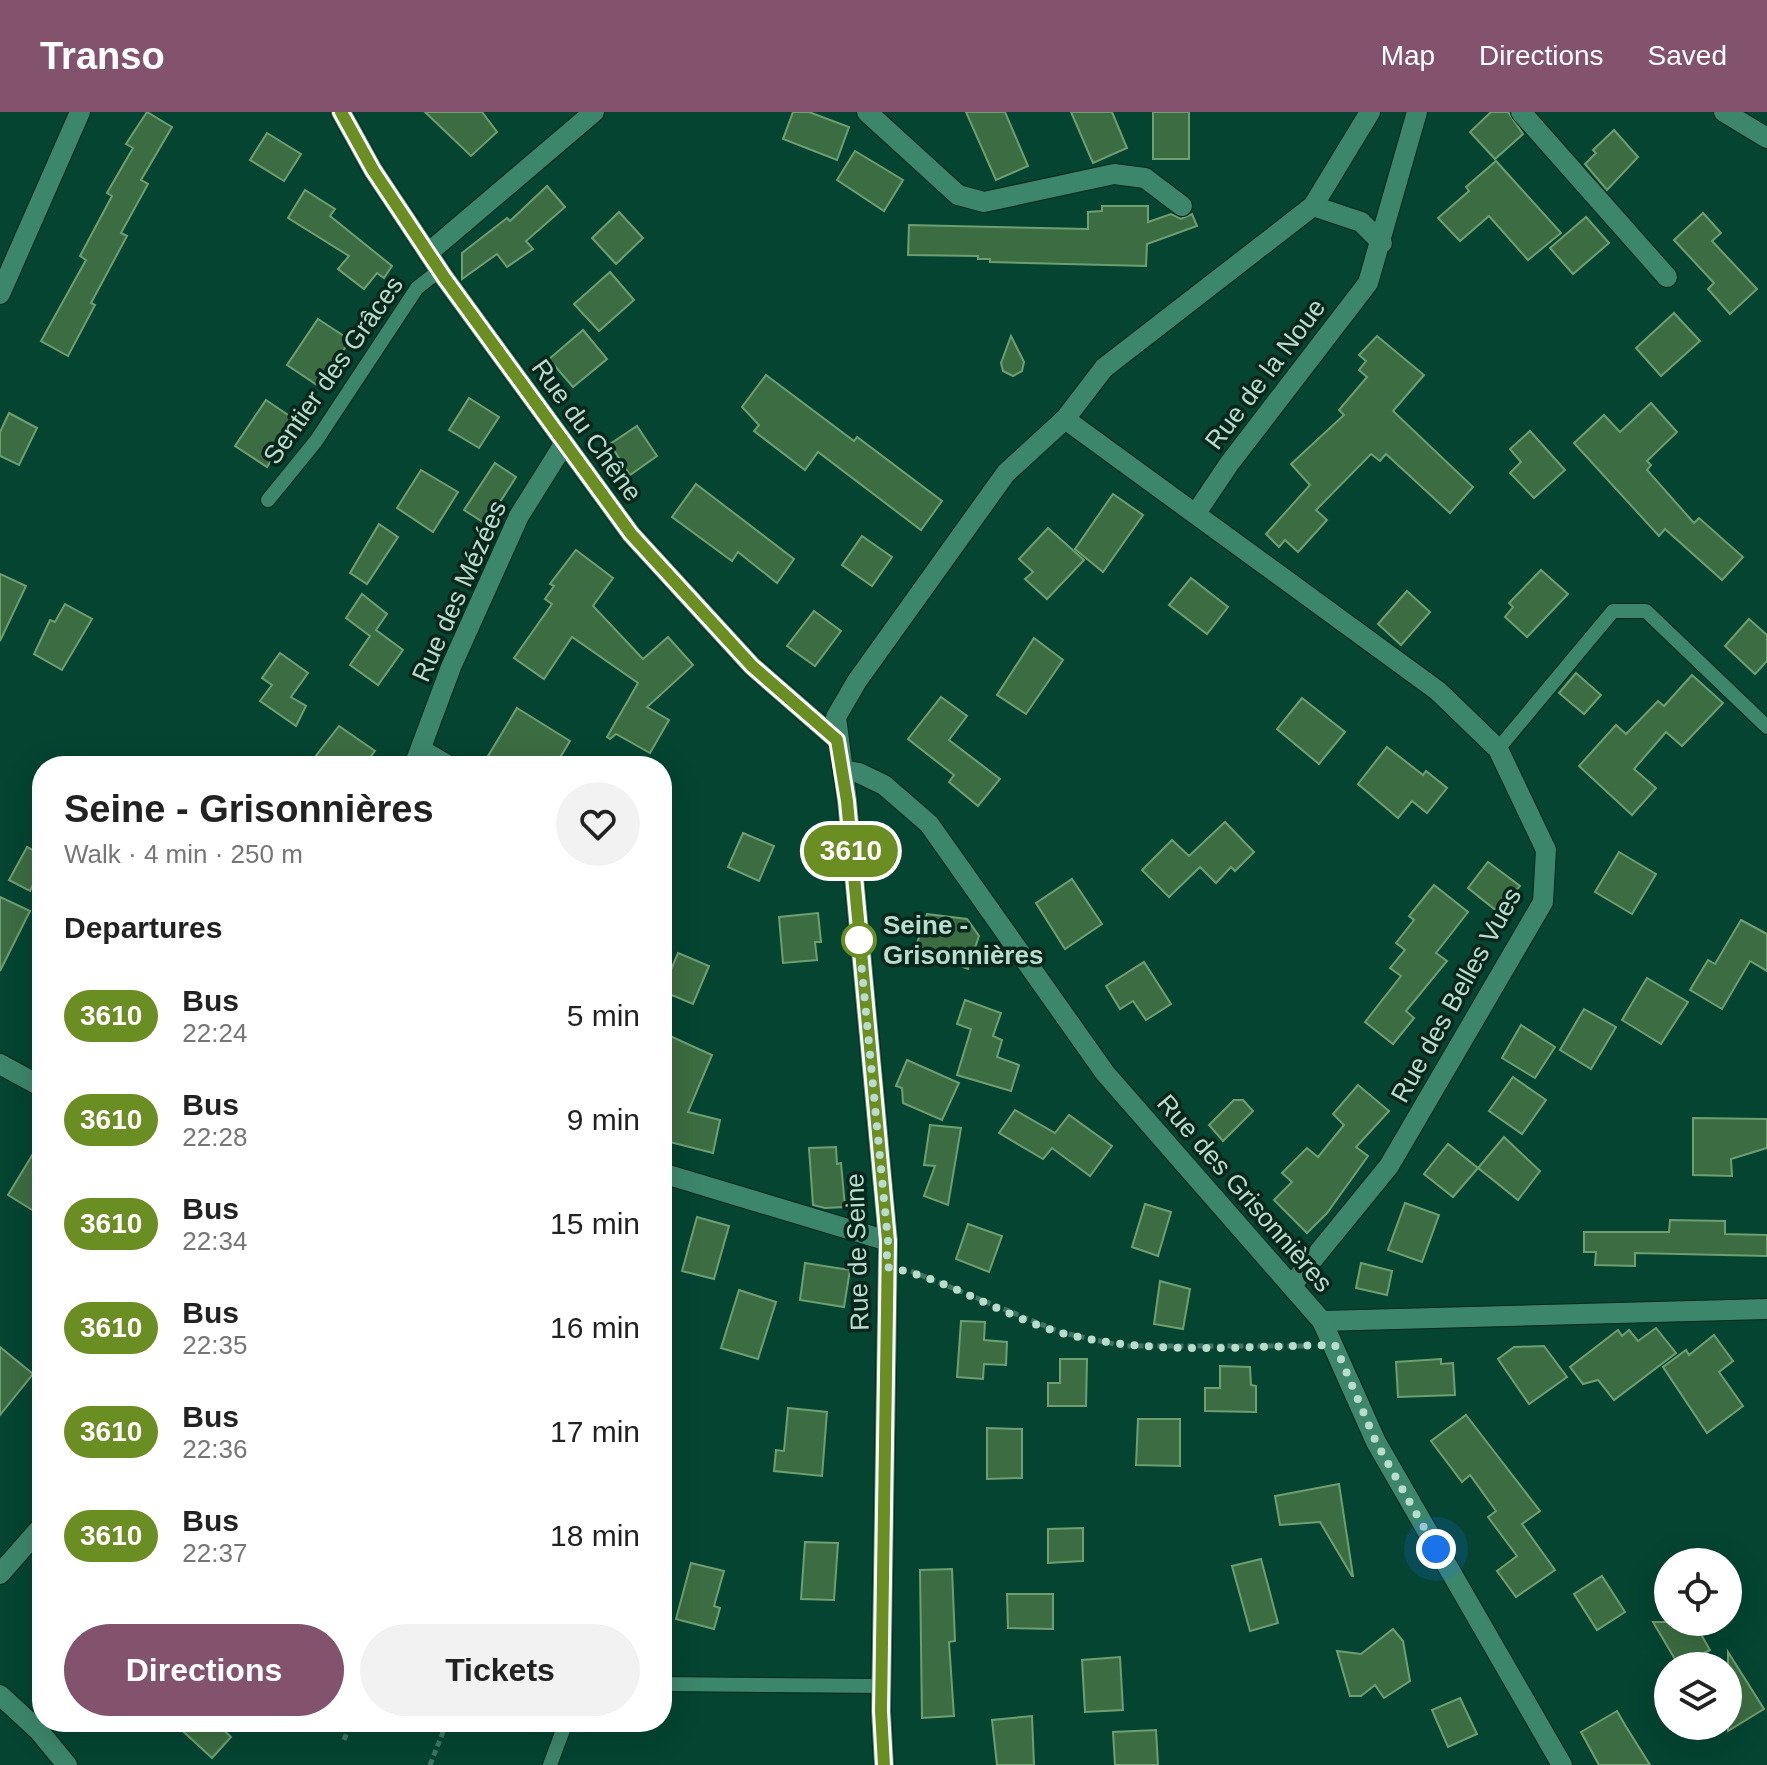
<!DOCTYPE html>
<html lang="en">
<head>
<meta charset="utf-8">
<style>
  body { margin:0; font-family:Helvetica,sans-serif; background:#f2f2f2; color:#222; height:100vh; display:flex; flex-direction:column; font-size:30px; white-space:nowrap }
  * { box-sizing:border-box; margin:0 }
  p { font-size:26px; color:#767676 }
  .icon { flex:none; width:44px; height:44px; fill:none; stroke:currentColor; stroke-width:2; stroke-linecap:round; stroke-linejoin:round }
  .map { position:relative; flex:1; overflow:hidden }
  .side { position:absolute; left:32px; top:644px; width:640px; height:976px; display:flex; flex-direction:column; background:#fff; border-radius:32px; box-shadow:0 8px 32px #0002 }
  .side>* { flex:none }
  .badge { padding:0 16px; border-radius:26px; font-size:28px; line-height:52px }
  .fabs { position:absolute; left:1654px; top:1436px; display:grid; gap:16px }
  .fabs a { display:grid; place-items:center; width:88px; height:88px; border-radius:50%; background:#fff; box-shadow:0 8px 32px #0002; font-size:40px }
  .you { position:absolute; width:40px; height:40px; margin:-20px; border:6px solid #fff; border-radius:50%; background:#1a73e8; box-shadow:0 0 0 12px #1a73e833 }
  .map>.badge { position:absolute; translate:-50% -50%; box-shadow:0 0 0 4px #fff }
  h2 { padding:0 32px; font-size:30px; line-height:72px }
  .round { display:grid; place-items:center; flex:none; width:84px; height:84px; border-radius:42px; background:#f2f2f2 }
  .head { display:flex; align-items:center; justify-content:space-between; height:136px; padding:0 32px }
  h1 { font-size:38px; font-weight:700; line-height:60px }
  .primary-button { display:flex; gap:16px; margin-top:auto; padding:16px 32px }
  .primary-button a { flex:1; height:92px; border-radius:48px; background:#83536e; color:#fff; font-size:32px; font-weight:700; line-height:92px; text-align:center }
  .primary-button a+a { background:#f2f2f2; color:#222 }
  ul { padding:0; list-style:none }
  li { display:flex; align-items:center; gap:24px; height:104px; padding:0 32px }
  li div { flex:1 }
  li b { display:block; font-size:30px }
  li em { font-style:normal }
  li .badge { min-width:88px; font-weight:700; text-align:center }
  header { display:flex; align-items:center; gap:48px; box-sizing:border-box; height:112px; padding:0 40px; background:#83536e; color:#fff }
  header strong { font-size:38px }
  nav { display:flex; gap:44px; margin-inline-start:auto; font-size:28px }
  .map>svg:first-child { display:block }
</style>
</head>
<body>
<header>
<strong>Transo</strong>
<nav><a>Map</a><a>Directions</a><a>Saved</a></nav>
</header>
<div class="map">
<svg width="1767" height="1653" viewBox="0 0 1767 1653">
  <rect width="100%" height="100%" fill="#044431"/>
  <g fill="#3c6c41" stroke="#6e9f71" stroke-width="2">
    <path d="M147 0 172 15 141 68 148 72 121 121 127 124 91 191 95 193 68 244 41 229 86 148 80 144 112 84 107 81 133 36 126 32Z"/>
    <path d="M425 0H482L497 20 471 44Z"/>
    <path d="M793 0H809L849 15 837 48 783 27Z"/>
    <path d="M966 0H1005L1028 54 996 68Z"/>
    <path d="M1071 0H1112L1127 36 1093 51Z"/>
    <rect x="1153" y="0" width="36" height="47"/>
    <path d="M1491 0H1508L1523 22 1495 47 1470 20Z"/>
    <path d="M1614 18 1638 45 1607 78 1585 52 1596 41 1593 38Z"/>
    <path d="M267 21 301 42 284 69 250 48Z"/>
    <path d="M855 39 903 68 884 99 837 68Z"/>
    <path d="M1496 49 1561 121 1528 148 1489 104 1460 129 1438 106 1469 79 1466 75Z"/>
    <path d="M547 74 565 95 526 129 533 137 507 155 497 142 462 167V141L507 106 510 109Z"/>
    <path d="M305 78 335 97 330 104 392 154 384 166 377 161 364 177 338 157 349 144 288 106Z"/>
    <path d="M1102 94H1148V110L1171 102 1181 107 1192 102 1197 114 1147 132 1146 154 990 150V147H978V144L908 143 909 113 1088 117V100L1102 99Z"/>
    <path d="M619 100 643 126 616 152 592 126Z"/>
    <path d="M1703 101 1721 121 1712 129 1757 177 1730 202 1708 177 1714 171 1674 128Z"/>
    <path d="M1586 105 1609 131 1573 162 1550 136Z"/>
    <path d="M610 160 634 188 599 219 574 192Z"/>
    <path d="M1674 201 1700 229 1661 264 1636 236Z"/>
    <path d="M318 207 350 228 320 275 287 253Z"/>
    <path d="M583 218 607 247 573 275 549 247Z"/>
    <path d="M1011 224 1024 250 1022 259 1013 264 1003 259 1001 251Z"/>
    <path d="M1377 224 1424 263 1393 299 1473 375 1450 401 1386 342 1380 349 1371 342 1316 398 1327 408 1298 440 1285 428 1279 435 1266 422 1310 373 1291 352 1344 303 1339 298 1367 265 1359 258 1366 249 1359 243Z"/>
    <path d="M766 263 854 329 857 325 942 389 921 418 818 340 805 358 754 319 759 313 742 295Z"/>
    <path d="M469 286 499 305 479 336 449 318Z"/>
    <path d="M266 288 297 309 267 355 235 334Z"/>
    <path d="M1651 291 1677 320 1647 349 1651 353 1647 358 1694 411 1699 406 1743 445 1722 468 1665 417 1659 424 1574 331 1604 303 1620 320Z"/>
    <path d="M9 301 37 316 19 353 0 344V320Z"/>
    <path d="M637 314 657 344 630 363 610 332Z"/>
    <path d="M1530 319 1565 358 1534 386 1510 361 1521 350 1510 337Z"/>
    <path d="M495 351 516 365 486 412 464 398Z"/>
    <path d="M421 358 458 380 433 420 397 396Z"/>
    <path d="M696 372 794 447 777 471 738 440 732 449 672 405Z"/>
    <path d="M1113 382 1143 403 1103 460 1075 437Z"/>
    <path d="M379 412 398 425 367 472 350 461Z"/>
    <path d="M1048 416 1084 448 1047 487 1025 467 1033 460 1019 447Z"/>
    <path d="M862 424 892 445 872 474 842 453Z"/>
    <path d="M576 438 613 466 593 494 643 547 668 525 693 553 647 595 669 608 650 641 616 622 610 627 607 625 638 571 572 525 544 567 514 546 552 492 545 487 554 474 550 472Z"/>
    <path d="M1541 458 1568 482 1527 525 1505 505 1513 495 1509 491Z"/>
    <path d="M0 462 26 474 0 529Z"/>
    <path d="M1191 466 1228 495 1207 522 1169 493Z"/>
    <path d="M1407 479 1430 500 1401 533 1378 512Z"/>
    <path d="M362 482 387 502 376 518 403 538 378 573 350 553 370 524 346 506Z"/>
    <path d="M65 492 92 507 62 558 34 542 50 508 55 510Z"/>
    <path d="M814 499 841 519 815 554 787 534Z"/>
    <path d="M1749 507 1767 523V549L1755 562 1725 534Z"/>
    <path d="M1034 526 1063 548 1026 602 997 583Z"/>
    <path d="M280 541 308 561 291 585 306 594 296 614 260 589 272 573 262 566Z"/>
    <path d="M1576 561 1601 583 1584 602 1559 581Z"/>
    <path d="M1692 563 1723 591 1682 634 1666 620 1634 657 1656 676 1632 703 1579 654 1616 613 1626 622 1658 589 1664 594Z"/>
    <path d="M941 585 967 604 949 628 1000 667 978 694 949 670 954 663 908 627Z"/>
    <path d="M1302 586 1345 620 1319 652 1277 617Z"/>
    <path d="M517 596 570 629 555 654H482Z"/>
    <path d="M339 614 375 639 363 654H308Z"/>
    <path d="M1387 635 1423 663 1426 659 1447 676 1427 701 1412 689 1398 706 1358 672Z"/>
    <path d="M1225 710 1254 740 1235 759 1231 755 1216 771 1200 755 1169 785 1142 758 1172 728 1189 744Z"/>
    <path d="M743 721 774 734 759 769 728 755Z"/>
    <path d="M27 735 42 743V754L30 779 9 768Z"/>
    <path d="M1619 740 1656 762 1632 802 1595 780Z"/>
    <path d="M1488 750 1520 774 1498 800 1468 776Z"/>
    <path d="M1072 767 1102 812 1065 837 1036 791Z"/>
    <path d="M1434 773 1468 800 1436 841 1447 849 1406 899 1414 906 1393 932 1365 910 1401 864 1390 856 1405 838 1396 831 1414 808 1409 804Z"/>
    <path d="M0 785 30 799 0 859Z"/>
    <path d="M818 801 821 830H815L817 848 783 851 779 805Z"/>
    <path d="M927 802 967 807 979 824 968 857 915 837Z"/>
    <path d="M1741 808 1767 822V859L1750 849 1722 897 1690 878 1708 848 1715 852Z"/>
    <path d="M678 841 709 854 693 892 662 879Z"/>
    <path d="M1144 850 1171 892 1146 908 1133 889 1120 897 1106 874Z"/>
    <path d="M1647 866 1688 890 1661 932 1622 908Z"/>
    <path d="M965 888 1001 901 993 924 1002 928 997 945 1019 953 1011 979 957 963 971 917 957 912Z"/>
    <path d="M1584 897 1616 915 1591 957 1560 938Z"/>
    <path d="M1521 913 1555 935 1535 966 1502 946Z"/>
    <path d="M670 924 712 943 688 1000 720 1008 713 1041 662 1028V943Z"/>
    <path d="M907 948 959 971 942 1008 903 991 902 976 896 974Z"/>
    <path d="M1513 965 1546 988 1522 1022 1489 999Z"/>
    <path d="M1358 973 1389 999 1356 1035 1368 1044 1327 1101 1307 1121 1274 1088 1292 1070 1282 1061 1307 1036 1318 1045 1344 1013 1333 1002Z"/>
    <path d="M1234 988H1243L1253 999 1223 1029 1209 1013Z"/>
    <path d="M1015 998 1055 1021 1069 1003 1112 1034 1090 1064 1052 1036 1043 1047 999 1021Z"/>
    <path d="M1693 1006 1767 1007V1036L1731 1047 1732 1064 1693 1063Z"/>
    <path d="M930 1013 961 1016 948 1093 924 1084 935 1054 924 1053Z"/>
    <path d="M1504 1025 1540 1059 1518 1088 1478 1056 1453 1085 1424 1062 1448 1032 1478 1056Z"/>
    <path d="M42 1027V1104L8 1083Z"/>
    <path d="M836 1035 837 1052 841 1051 845 1095 825 1096 813 1093 809 1036Z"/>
    <path d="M1405 1091 1439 1103 1422 1150 1388 1138Z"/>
    <path d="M1145 1092 1171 1100 1158 1144 1132 1135Z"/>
    <path d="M697 1105 729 1114 714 1167 682 1159Z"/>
    <path d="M1670 1108 1725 1109V1122L1767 1123V1144L1635 1141V1154L1595 1153 1596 1140H1584V1120H1669Z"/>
    <path d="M968 1112 1002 1124 989 1160 956 1147Z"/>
    <path d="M805 1151 850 1158 844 1195 800 1188Z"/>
    <path d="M1361 1151 1392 1159 1387 1183 1356 1176Z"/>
    <path d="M1160 1169 1190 1177 1183 1217 1154 1212Z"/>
    <path d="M739 1178 776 1190 758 1247 721 1236Z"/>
    <path d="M961 1209 985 1210 984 1228 1007 1230 1006 1253 984 1252 983 1267 957 1265Z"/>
    <path d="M1656 1216 1676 1241 1614 1288 1598 1268 1583 1272 1570 1255 1618 1218 1622 1224 1629 1218 1638 1229Z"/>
    <path d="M1714 1223 1733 1249 1719 1260 1743 1294 1707 1321 1663 1255 1686 1238 1689 1243Z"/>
    <path d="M1544 1234 1567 1265 1529 1292 1498 1247 1514 1235Z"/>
    <path d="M0 1235 33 1262 0 1303Z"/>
    <path d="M1060 1247H1087L1086 1294H1048V1271H1060Z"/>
    <path d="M1441 1247V1252L1453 1251 1455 1283 1398 1285 1396 1250Z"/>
    <path d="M1220 1254 1250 1255 1251 1273 1256 1274V1300L1205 1299V1276H1220Z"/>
    <path d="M788 1296 827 1300 822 1364 774 1359 776 1338 784 1339Z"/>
    <path d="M1466 1303 1540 1399 1522 1412 1555 1458 1516 1485 1497 1459 1517 1444 1488 1405 1496 1399 1470 1363 1462 1370 1431 1329Z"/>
    <path d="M1138 1307H1180V1354L1136 1353Z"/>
    <path d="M987 1316 1022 1317V1366L987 1367Z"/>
    <path d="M1339 1372 1353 1464H1352L1320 1410 1280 1413 1275 1384Z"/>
    <path d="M1083 1416V1449L1048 1451V1417Z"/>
    <path d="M805 1430 838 1431 834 1488 801 1487Z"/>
    <path d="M1261 1447 1278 1511 1250 1519 1232 1454Z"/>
    <path d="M691 1451 724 1459 714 1494 720 1496 714 1517 676 1507Z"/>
    <path d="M952 1457 955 1529 949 1530 954 1604 922 1606 920 1458Z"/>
    <path d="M1602 1464 1625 1500 1597 1518 1574 1482Z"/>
    <path d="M1007 1482H1053V1517L1008 1516Z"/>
    <path d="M1653 1510H1694L1710 1538 1679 1554Z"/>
    <path d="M1393 1517 1403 1529 1410 1569 1384 1586 1375 1573 1361 1584H1350L1337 1539 1361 1542Z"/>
    <path d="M1728 1540 1764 1597 1728 1619Z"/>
    <path d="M1120 1545 1123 1598 1085 1600 1082 1548Z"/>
    <path d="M1460 1586 1477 1622 1448 1635 1432 1598Z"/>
    <path d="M1617 1599 1625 1613 1650 1653H1599L1581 1620Z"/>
    <path d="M1032 1604 1034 1653H997L992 1608Z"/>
    <path d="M173 1610H215L231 1625 212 1646Z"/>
    <path d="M1156 1618 1158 1653H1115L1113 1620Z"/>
  </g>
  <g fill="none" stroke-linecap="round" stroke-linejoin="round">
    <defs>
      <g id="service">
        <path d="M268 388 316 329 417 176 440 158"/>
        <path d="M421 634 455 654"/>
        <path d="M1498 637 1613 499H1646L1767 615"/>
        <path d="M662 1572 882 1574"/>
        <path d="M550 1653 566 1610"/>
      </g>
      <g id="minor">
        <path d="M341 0 373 58 444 165 631 422 752 554 837 628"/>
        <path d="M867 0 958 83 984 90 1114 62 1145 66 1182 94"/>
        <path d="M1521 0 1667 165"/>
        <path d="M1724 0 1767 26"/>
        <path d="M1313 94 1361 110 1382 131"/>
        <path d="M428 141 594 0"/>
        <path d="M0 182 80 0"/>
        <path d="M1065 307 1438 579 1498 637 1546 738 1543 790 1389 1054 1292 1173"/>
        <path d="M1196 401 1229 352 1368 171 1417 0"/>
        <path d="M414 654 451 555 519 404 564 332"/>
        <path d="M843 658 859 661 884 673 929 712 1105 961 1322 1209 1767 1197"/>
        <path d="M0 952 42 975"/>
        <path d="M662 1061 888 1129"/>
        <path d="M1322 1209 1376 1330 1562 1653"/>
        <path d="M0 1462 42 1414"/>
        <path d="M0 1583 39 1619 67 1653"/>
        <path d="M884 1653 881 1599 888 1129 847 689 836 605 857 569 1006 361 1065 307 1104 256 1313 94 1370 0"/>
      </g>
    </defs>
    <use href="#service" stroke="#00281b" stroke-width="16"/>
    <use href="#minor" stroke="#00281b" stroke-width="22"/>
    <g stroke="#3d7461" stroke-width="5" stroke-dasharray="6 4" stroke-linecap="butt">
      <path d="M911 1159 1060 1220 1123 1234H1307"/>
      <path d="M344 1628 351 1610"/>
      <path d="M430 1653 447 1610"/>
    </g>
    <use href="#service" stroke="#3c866b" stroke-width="14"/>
    <use href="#minor" stroke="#3c866b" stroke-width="20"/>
  </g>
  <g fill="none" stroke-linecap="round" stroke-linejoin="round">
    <defs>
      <path id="line" d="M341 0 373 58 444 165 631 422 752 554 837 628 847 689 888 1129 881 1599 884 1653"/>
    </defs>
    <use href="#line" stroke="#fff" stroke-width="18"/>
    <use href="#line" stroke="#6b8e23" stroke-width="12"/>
    <path stroke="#b9dccc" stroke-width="8" stroke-dasharray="0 14.4" d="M859 828 888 1129 886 1155C949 1166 1001 1204 1062 1221 1150 1244 1245 1234 1335 1233L1376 1330 1436 1437"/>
  </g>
  <circle fill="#fff" stroke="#6b8e23" stroke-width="4" cx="859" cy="828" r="16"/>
  <g text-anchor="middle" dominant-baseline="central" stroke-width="7" stroke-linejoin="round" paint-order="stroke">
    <g font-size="26" fill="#b9dccc" stroke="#07271c">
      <text transform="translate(333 258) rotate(-55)">Sentier des Grâces</text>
      <text transform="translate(1265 262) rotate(-53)">Rue de la Noue</text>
      <text transform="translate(587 318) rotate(54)">Rue du Chêne</text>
      <text transform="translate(459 479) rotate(-66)">Rue des Mézées</text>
      <text transform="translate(1456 883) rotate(-61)">Rue des Belles Vues</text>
      <text transform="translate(1245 1081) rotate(49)">Rue des Grisonnières</text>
      <text transform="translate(857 1140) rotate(-92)">Rue de Seine</text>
    </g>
    <g font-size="26" font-weight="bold" fill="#b9dccc" stroke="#07271c" text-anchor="start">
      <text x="883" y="813">Seine -<tspan x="883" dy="30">Grisonnières</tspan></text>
    </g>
  </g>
</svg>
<div class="fabs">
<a><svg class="icon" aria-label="locate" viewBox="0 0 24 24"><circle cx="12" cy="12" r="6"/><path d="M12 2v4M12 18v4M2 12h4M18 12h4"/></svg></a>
<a><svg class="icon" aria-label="layers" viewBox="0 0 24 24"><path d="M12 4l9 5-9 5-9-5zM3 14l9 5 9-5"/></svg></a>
</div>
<div class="you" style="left:1436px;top:1437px"></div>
<b class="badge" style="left:851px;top:739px;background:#6b8e23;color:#fff">3610</b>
<section class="side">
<div class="head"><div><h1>Seine - Grisonnières</h1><p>Walk · 4 min · 250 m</p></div><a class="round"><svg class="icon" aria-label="heart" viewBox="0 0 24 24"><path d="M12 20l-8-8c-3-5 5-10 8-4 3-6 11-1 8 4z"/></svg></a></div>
<h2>Departures</h2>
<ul>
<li><span class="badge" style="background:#6b8e23;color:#fff">3610</span><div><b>Bus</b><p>22:24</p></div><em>5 min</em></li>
<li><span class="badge" style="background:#6b8e23;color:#fff">3610</span><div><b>Bus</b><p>22:28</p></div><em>9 min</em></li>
<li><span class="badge" style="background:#6b8e23;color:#fff">3610</span><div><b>Bus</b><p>22:34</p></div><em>15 min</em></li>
<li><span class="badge" style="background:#6b8e23;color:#fff">3610</span><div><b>Bus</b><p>22:35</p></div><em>16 min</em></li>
<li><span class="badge" style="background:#6b8e23;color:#fff">3610</span><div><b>Bus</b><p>22:36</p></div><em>17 min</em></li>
<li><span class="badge" style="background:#6b8e23;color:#fff">3610</span><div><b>Bus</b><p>22:37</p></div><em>18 min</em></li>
</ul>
<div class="primary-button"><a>Directions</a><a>Tickets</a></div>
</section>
</div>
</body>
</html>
